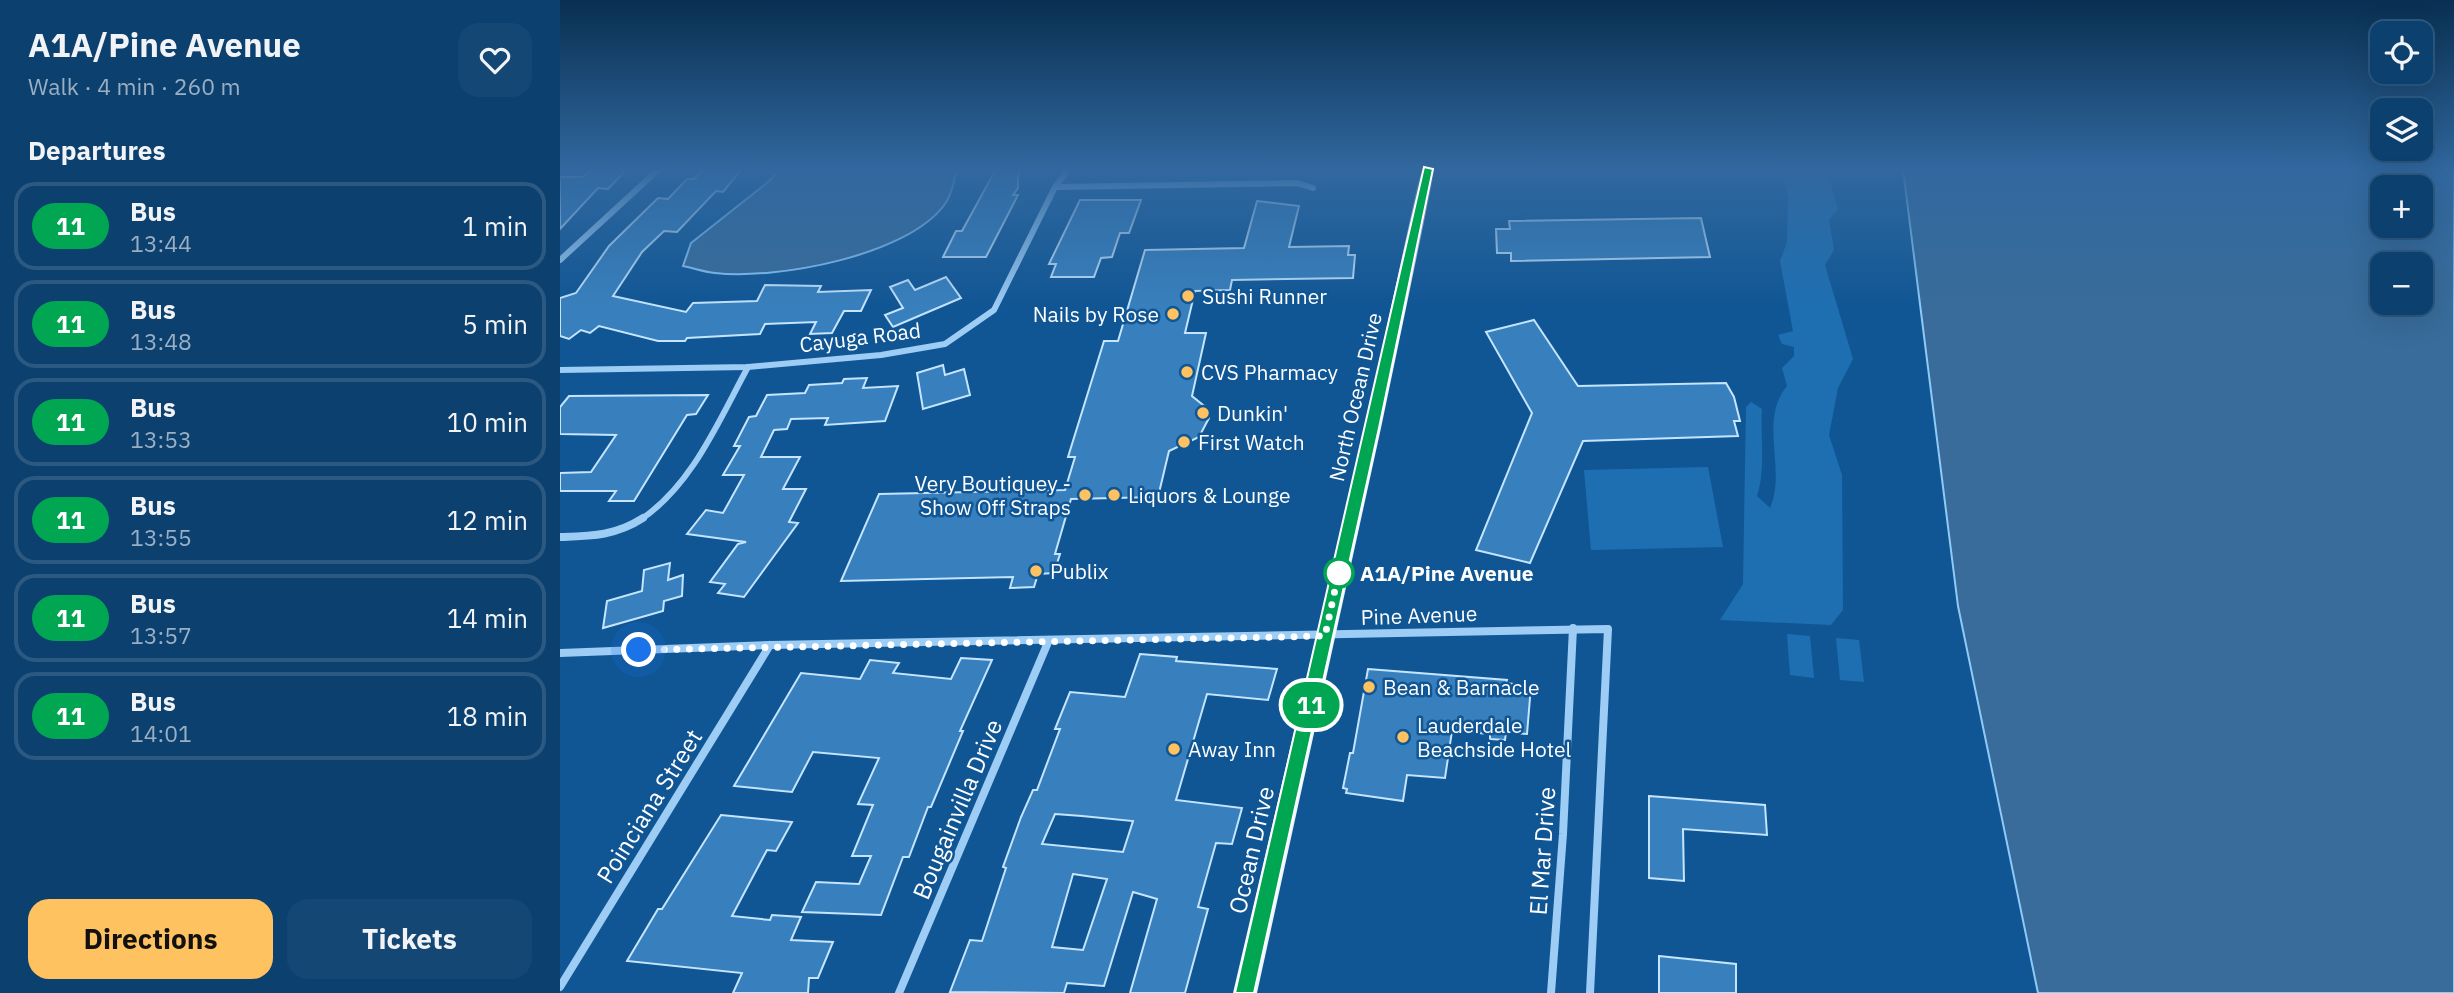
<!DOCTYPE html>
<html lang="en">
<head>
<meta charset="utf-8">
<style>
  body { margin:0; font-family:"IBM Plex Sans",sans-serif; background:#154774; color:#f1f3f6; height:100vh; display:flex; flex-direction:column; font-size:26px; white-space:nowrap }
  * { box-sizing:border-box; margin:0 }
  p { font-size:23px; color:#9aafc3 }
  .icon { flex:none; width:38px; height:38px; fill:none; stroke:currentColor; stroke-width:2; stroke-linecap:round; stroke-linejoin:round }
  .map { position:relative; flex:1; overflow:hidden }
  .sheet { display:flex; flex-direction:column; background:#0c406f; width:560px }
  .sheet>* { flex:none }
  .badge { padding:0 14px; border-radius:23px; font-size:24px; line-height:46px }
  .tools { position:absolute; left:1810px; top:21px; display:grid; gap:14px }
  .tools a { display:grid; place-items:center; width:63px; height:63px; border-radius:14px; background:#0c406f; box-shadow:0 7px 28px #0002,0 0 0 2px #2c5982; font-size:35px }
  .you { position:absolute; width:35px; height:35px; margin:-18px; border:5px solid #fff; border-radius:50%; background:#1a73e8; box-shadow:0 0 0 10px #1a73e833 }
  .map>.badge { position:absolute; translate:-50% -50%; box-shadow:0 0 0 4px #fff }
  h2 { padding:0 28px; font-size:26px; line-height:63px }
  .round { display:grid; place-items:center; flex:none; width:74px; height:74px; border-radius:21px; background:#154774 }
  .headline { display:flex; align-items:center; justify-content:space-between; height:119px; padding:0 28px }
  h1 { font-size:33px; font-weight:700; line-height:52px }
  .primary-button { display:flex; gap:14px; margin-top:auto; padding:14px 28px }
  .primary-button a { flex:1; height:80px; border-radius:21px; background:#ffc260; color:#111; font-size:28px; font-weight:700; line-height:80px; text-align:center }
  .primary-button a+a { background:#154774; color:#f1f3f6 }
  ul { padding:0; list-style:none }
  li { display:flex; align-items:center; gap:21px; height:88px; margin:0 14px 10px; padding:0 14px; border:4px solid #2c5982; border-radius:21px }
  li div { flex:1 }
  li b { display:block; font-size:26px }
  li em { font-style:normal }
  li .badge { min-width:77px; font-weight:700; text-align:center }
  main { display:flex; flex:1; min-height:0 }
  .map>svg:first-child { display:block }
</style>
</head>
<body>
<main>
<section class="sheet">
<div class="headline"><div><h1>A1A/Pine Avenue</h1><p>Walk · 4 min · 260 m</p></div><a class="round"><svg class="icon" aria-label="heart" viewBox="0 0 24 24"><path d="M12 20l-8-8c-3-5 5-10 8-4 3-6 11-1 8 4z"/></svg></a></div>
<h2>Departures</h2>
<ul>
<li><span class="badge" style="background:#00a651;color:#fff">11</span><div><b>Bus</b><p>13:44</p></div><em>1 min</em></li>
<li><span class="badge" style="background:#00a651;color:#fff">11</span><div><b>Bus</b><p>13:48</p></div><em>5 min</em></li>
<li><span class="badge" style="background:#00a651;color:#fff">11</span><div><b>Bus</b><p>13:53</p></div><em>10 min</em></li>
<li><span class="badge" style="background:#00a651;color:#fff">11</span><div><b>Bus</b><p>13:55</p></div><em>12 min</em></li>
<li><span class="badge" style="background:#00a651;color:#fff">11</span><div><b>Bus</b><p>13:57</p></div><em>14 min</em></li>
<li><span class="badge" style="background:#00a651;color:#fff">11</span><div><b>Bus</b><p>14:01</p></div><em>18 min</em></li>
</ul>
<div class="primary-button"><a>Directions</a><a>Tickets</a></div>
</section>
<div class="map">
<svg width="1894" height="993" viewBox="0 0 1894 993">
  <rect width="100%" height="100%" fill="#105694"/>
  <g fill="#1e6fb2">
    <path d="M1222 169H1266L1278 209 1269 220 1274 250 1265 265 1293 359 1278 388 1269 435 1282 475 1283 610 1271 625 1160 620 1183 584 1186 407 1191 402 1202 409C1200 438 1206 468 1197 496L1210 508C1227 469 1198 421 1227 386L1222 368 1234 356V347L1222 344 1218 335 1233 331 1220 261 1227 242 1228 197Z"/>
    <path d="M1148 467 1163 547 1031 550 1024 470Z"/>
    <path d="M1227 634 1250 636 1254 678 1230 675Z"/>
    <path d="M1276 638 1299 640 1304 682 1280 680Z"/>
  </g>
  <g fill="#396c9a" stroke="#8ec9f8" stroke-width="2" fill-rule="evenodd">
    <path d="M220 169H397C394 180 392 195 385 204 348 256 215 280 155 273 144 272 133 268 123 266L131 243 208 182Z"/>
    <path d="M1343 169H1894V993H1478L1398 606ZM1822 187H1860V226H1822ZM1822 264H1860V303H1822Z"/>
  </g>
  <g fill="#3880bd" stroke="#c5e4fe" stroke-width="2" fill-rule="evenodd">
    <path d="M32 169H67L48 189 38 188 0 229V177H23Z"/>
    <path d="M144 169H182L163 192 156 191 117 232 104 231 82 252 53 296 126 312 133 303 197 301 205 285 261 286 258 292 311 290 301 311H284L272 333 250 334 256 322 205 324 200 334 127 338 125 341H98L39 326 30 333 21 330 9 339 0 336V298L16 293 49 246 98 198 108 199 127 179H134Z"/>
    <path d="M436 169H462L458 175V188L453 195H458L426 257H383L396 231H402Z"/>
    <path d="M520 200H581L569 233H560L552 257 541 258 534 277H491L496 264H489Z"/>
    <path d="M697 201 739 206 729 247 789 246 788 255H795L793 278 672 280 670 290 635 291 625 333H646L632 396 648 409 649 418 639 437 609 451 598 497 511 499 495 554H500L494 573 478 574 474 587 450 588 453 577 281 581 319 494 505 490 515 457H508L544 341H558L585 250 684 248Z"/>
    <path d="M1141 218 1150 257 951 261V253H937L936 229H950L949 221Z"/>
    <path d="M386 277 401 298 333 327 325 315 343 308 330 287 348 280 355 290Z"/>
    <path d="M974 320 1018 386 1166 383 1174 397 1180 421H1174L1178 436 1023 441 970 563 916 550 972 413 926 332Z"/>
    <path d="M383 365 385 375 404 369 410 395 363 409 357 373Z"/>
    <path d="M307 378 303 388 338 386 325 421 265 425 268 418 231 419 227 429 214 430 201 457H240L223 489H246L229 522 238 523 184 597 158 593 165 584 150 582 178 544 186 542 127 534 146 510 163 513 184 475H163L180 446H174L189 417 196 416 207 395 245 393 249 385 282 383 284 379Z"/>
    <path d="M148 395 136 414 127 415 74 501H49L56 491H0V473L31 472 56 435 0 434V407L9 396Z"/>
    <path d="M110 563 108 580 123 575 122 596 104 601 103 611 43 628 47 601 82 591 84 570Z"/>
    <path d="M580 654 617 657 616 661 717 669 708 700 647 694 616 800 682 808 672 844 656 843 638 907 648 909 625 993H570L597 899 573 892 544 986 507 983 504 993 390 992 410 940 422 941 446 868 443 867 461 817 473 790H477L500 729H495L510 692 565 697ZM495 814 522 816 573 821 563 852 482 844ZM513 874 547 879 523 950 492 947Z"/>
    <path d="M401 658 432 660 400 731H403L371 807H368L349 857H343L321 915 242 912 256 882 299 884 311 856H292L313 805 298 804 319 758 253 752 232 792 174 786 241 673 300 679 310 660 339 663 333 673 391 679Z"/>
    <path d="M808 669 947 680 946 683 971 686 967 734 946 732 945 740 930 739V734L892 731 885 778 847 775 843 801 786 793 787 789 783 788 790 753H793Z"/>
    <path d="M1089 796 1205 805 1207 835 1123 829 1124 881 1089 878Z"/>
    <path d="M161 815 232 822 216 851 207 850 172 916 210 920 212 915 241 917 231 940 273 942 258 978H249L248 993H173L182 973 67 961 98 909H102Z"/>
    <path d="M1099 956 1176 964V993H1099Z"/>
  </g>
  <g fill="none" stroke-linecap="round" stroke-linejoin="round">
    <g stroke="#9dccf4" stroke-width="6">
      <path d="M495 187 737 183 753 188"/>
      <path d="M0 260 99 169"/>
      <path d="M0 370 188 367 321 355 385 344 434 310 495 187 509 169"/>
      <path d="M80 520C132 486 159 420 188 367"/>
    </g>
    <g stroke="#9dccf4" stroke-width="8">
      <path d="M0 537C31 536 55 536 83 518"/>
      <path d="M0 653 210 645 1048 629 1030 993"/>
      <path d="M0 987 210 645"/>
      <path d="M339 993 489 640"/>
      <path d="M991 993 1003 834 1013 628"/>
    </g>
    <path fill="#eaf4ff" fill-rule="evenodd" d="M861 169H875L821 428 697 993H673L805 428Z"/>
  </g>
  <linearGradient id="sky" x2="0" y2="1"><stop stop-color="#092f51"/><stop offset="0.55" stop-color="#31689f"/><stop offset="1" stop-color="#31689f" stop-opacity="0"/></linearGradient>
  <rect width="1894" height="308" fill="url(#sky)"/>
  <path fill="#00a651" stroke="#fff" stroke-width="2" d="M864 167 873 169 819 428 694 993H675Z"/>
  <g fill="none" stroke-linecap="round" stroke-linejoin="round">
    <path stroke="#fff" stroke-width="7" stroke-dasharray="0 12.6" d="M79 650 765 636 781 562 779 573"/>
  </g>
  <g fill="#ffc260" stroke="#105694" stroke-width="2.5">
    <circle cx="628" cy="296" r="7"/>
    <circle cx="613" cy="314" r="7"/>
    <circle cx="627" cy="372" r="7"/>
    <circle cx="643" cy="413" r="7"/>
    <circle cx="624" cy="442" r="7"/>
    <circle cx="525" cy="495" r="7"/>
    <circle cx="554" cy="495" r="7"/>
    <circle cx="476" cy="571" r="7"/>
    <circle cx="809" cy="687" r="7"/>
    <circle cx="843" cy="737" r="7"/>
    <circle cx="614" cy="749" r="7"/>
  </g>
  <circle fill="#fff" stroke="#00a651" stroke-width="3.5" cx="779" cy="573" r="14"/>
  <g text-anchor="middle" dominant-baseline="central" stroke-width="5" stroke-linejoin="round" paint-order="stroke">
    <g font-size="21" fill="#fff" stroke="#105694" text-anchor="start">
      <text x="642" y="296">Sushi Runner</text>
      <text x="599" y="314" text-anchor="end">Nails by Rose</text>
      <text x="641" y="372">CVS Pharmacy</text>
      <text x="657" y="413">Dunkin'</text>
      <text x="638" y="442">First Watch</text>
      <text x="511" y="483" text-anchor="end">Very Boutiquey -<tspan x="511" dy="24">Show Off Straps</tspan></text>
      <text x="568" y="495">Liquors &amp; Lounge</text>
      <text x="490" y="571">Publix</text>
      <text x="823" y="687">Bean &amp; Barnacle</text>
      <text x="857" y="725">Lauderdale<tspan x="857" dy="24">Beachside Hotel</tspan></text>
      <text x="628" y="749">Away Inn</text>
    </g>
    <g font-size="21" fill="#fff" stroke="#105694">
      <text transform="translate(300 337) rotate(-7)">Cayuga Road</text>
      <text transform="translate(795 397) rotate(-77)">North Ocean Drive</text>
      <text transform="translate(859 615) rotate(-2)">Pine Avenue</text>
    </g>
    <g font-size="21" font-weight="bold" fill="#fff" stroke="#105694" text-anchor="start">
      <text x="800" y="573">A1A/Pine Avenue</text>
    </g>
    <g font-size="24" fill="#fff" stroke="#105694">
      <text transform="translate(89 806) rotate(-58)">Poinciana Street</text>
      <text transform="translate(397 809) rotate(-67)">Bougainvilla Drive</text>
      <text transform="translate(691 850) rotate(-77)">Ocean Drive</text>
      <text transform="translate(982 851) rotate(-86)">El Mar Drive</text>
    </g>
  </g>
</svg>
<div class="tools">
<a><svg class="icon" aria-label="locate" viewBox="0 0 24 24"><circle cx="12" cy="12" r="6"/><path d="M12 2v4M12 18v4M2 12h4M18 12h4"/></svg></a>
<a><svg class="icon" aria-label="layers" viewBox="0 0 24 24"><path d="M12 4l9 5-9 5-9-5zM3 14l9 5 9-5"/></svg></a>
<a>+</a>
<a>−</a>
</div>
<div class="you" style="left:79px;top:650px"></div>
<b class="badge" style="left:751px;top:705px;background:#00a651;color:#fff">11</b>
</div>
</main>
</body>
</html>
